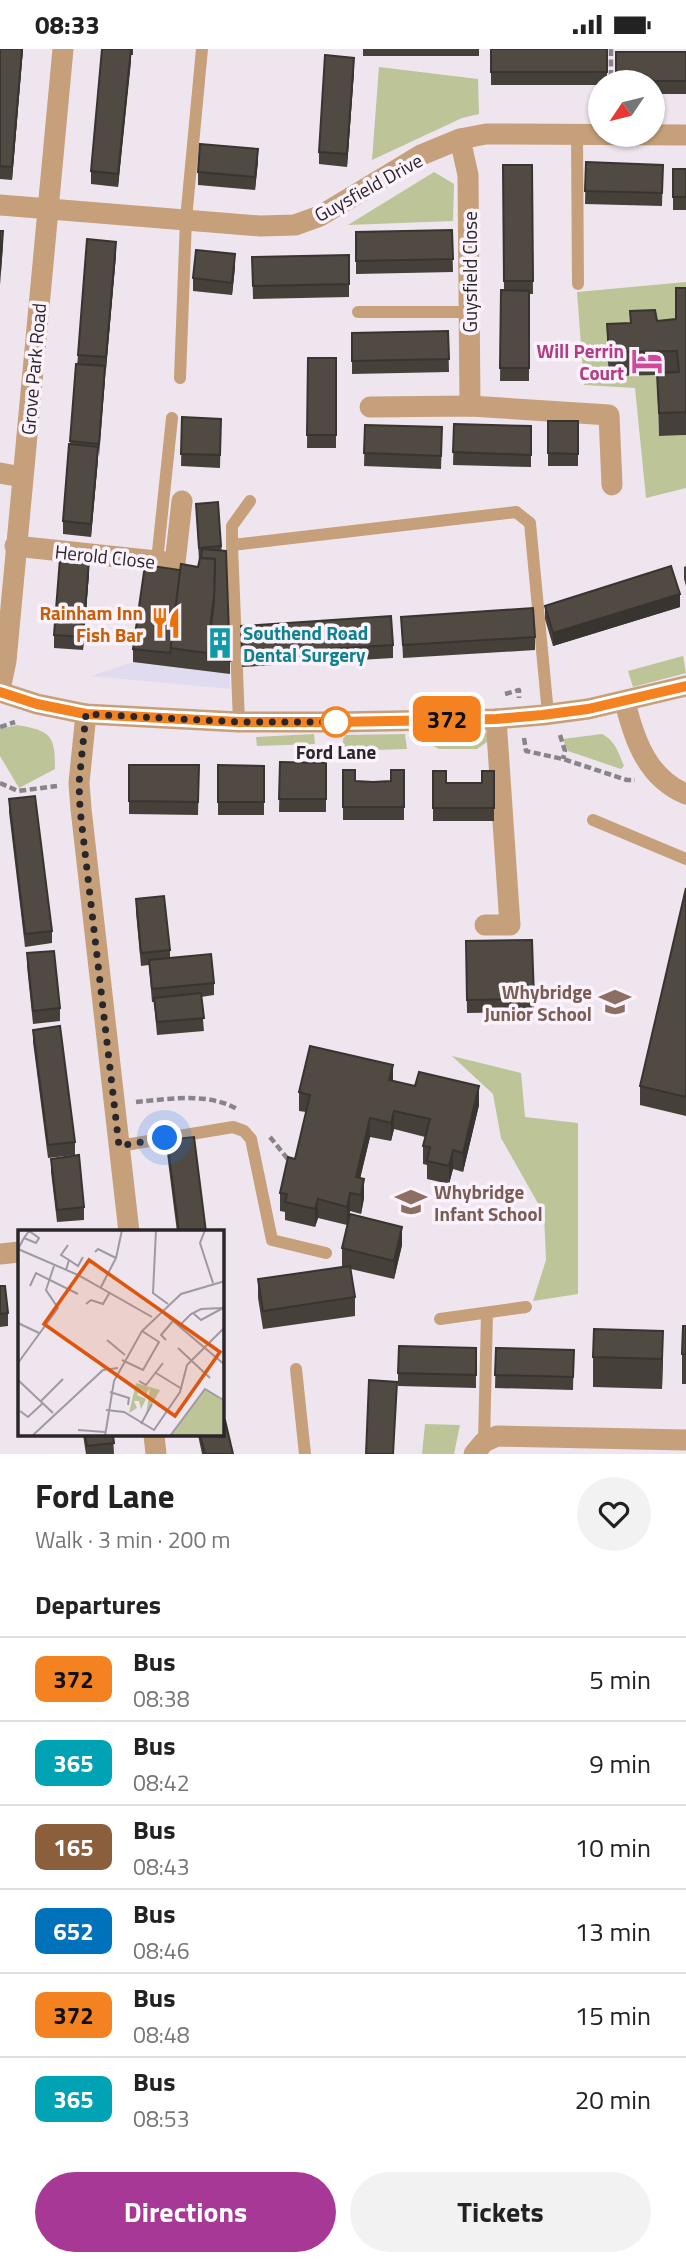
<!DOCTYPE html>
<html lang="en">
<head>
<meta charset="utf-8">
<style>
  body { margin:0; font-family:"Titillium Web",sans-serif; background:#f2f2f2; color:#222; height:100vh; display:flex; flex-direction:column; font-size:26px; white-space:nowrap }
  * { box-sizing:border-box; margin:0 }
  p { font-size:23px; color:#767676 }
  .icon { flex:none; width:38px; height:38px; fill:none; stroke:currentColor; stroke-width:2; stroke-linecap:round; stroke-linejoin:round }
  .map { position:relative; height:1405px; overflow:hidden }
  .sheet { display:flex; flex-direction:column; background:#fff; flex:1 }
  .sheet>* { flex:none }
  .badge { padding:0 14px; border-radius:10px; font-size:24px; line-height:46px }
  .needle { width:46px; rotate:235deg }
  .fabs { position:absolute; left:588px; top:21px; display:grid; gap:14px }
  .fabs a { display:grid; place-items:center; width:77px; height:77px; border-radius:50%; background:#fff; box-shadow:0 2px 5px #0004; font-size:35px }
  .you { position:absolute; width:35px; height:35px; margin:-18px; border:5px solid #fff; border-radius:50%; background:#1a73e8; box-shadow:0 0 0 10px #1a73e833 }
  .map>.badge { position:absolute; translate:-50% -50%; box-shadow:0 0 0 4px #fff }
  h2 { padding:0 35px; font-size:26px; line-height:63px }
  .round { display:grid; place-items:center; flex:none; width:74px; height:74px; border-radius:37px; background:#f2f2f2 }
  .overview { display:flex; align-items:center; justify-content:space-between; height:119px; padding:0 35px }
  h1 { font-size:33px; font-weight:700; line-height:52px }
  .button { display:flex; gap:14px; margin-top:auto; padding:14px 35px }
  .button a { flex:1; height:80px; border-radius:42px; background:#a73896; color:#fff; font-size:28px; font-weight:700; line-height:80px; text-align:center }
  .button a+a { background:#f2f2f2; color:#222 }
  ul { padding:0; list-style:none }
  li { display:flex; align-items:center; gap:21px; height:84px; padding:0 35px; border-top:2px solid #e0e0e0 }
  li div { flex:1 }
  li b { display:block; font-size:26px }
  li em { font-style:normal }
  li .badge { min-width:77px; font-weight:700; text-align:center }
  .status { display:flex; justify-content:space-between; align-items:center; height:49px; padding:0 35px; background:#fff; direction:ltr }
  .status svg { height:19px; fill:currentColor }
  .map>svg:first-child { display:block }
</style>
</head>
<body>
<div class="status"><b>08:33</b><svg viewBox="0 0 49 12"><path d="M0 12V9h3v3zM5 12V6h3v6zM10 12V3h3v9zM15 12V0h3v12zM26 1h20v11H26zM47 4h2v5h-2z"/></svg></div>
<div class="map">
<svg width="686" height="1405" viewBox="0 0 686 1405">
  <rect width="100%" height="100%" fill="#eee5ee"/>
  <path fill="#e1dbf0" d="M226 515 230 640 91 627 133 613 145 529Z"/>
  <g fill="#bdc498">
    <path d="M379 18 478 30 479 65 462 69 372 111Z"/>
    <path d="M434 123 454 135 453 172 348 176Z"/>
    <path d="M686 233V262L677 325 657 347 659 387 686 386V439L646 449 635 339 584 336 577 243Z"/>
    <path d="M683 607 686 624 633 638 628 622Z"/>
    <path d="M17 676C51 682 55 686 55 720L19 739 0 707V680Z"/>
    <path d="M487 684V693L477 700H439L433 697 431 691 439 690V685Z"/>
    <path d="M314 685 315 695 257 697 256 688Z"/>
    <path d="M405 685 407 700 343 702V690L346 686Z"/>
    <path d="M602 685C615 691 619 705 624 717L621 720 568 702 563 690Z"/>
    <path d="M452 1007 521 1024 525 1068 578 1074V1245L533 1252 546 1211 544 1165 501 1089 493 1045Z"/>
    <path d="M425 1375 460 1376 454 1405H422Z"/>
  </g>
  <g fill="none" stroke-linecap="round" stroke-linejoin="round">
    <g stroke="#8a848a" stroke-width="4.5" stroke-dasharray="7 3.5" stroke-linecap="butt">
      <path d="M611 0V33"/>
      <path d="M505 645 519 641V649"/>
      <path d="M0 678 15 673"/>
      <path d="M560 686 565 702 563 710"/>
      <path d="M524 689 526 702 563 710 627 731H635"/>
      <path d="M0 734 18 742 57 737"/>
      <path d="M136 1053C169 1050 207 1043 237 1060"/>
      <path d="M270 1088 291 1114"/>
    </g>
    <g stroke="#c6a07a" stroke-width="12">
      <path d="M577 85 578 235"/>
      <path d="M358 263H469"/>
      <path d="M180 329 186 170 202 0"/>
      <path d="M232 496V477L250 452"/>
      <path d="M157 512 172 369"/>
      <path d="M239 673 232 496 516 463 530 474 548 665"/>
      <path d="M593 771 686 810"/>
      <path d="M119 1097 233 1078 244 1082 251 1090 272 1191 326 1204"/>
      <path d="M440 1270 526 1258"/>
      <path d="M296 1320 305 1405"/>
      <path d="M484 1393 487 1264"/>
    </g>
    <g stroke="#c6a07a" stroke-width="21">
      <path d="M460 90 468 126 470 357"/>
      <path d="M0 156 260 177 295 176 320 167 421 106 460 90 486 85 686 86"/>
      <path d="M370 358 470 357 609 366 612 436"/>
      <path d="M0 424 22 428"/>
      <path d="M15 497 175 514 182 452"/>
      <path d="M0 640 6 612 63 0"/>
      <path d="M625 653C634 690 647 729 686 745"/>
      <path d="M86 665 79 734 81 760 129 1183"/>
      <path d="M485 876H510L496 670"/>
      <path d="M0 1205 19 1203"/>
      <path d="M154 1386 156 1405"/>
      <path d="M474 1405 484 1393 497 1387 686 1391"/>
    </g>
    <path stroke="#c6a07a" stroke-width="21" d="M0 643 37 655 86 665 239 673H336L496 670 543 666 588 660 686 637"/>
  </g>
  <g fill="#45403a">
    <path d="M0 0H23L12 131 0 130Z"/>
    <path d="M102 0H133V6H131L118 138 91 135V122Z"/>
    <rect x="363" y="0" width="116" height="7"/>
    <path d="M491 0H607V33H600V36H491Z"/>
    <path d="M616 3H686V45H653V33H616Z"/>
    <path d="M354 22 347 118 319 115V103Z"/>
    <path d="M258 112 255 141 198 136V123Z"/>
    <path d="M586 113 663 116 662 157 585 155Z"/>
    <path d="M503 116H532L533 245H529V332H500L501 241H504Z"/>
    <rect x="673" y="120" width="13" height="41"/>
    <path d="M452 181 453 223 356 225V183Z"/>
    <path d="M116 206 91 488 63 485V472L78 306Z"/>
    <path d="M252 208 349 235V248L253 250Z"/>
    <path d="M235 218 232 246 193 242V229Z"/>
    <path d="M686 239V386L659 387 657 326 609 327 607 298V275L630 274 676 270Z"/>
    <path d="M448 282 449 323 352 325V284Z"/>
    <path d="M308 309H336V399H307Z"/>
    <path d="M182 368 221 370 220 419 181 417Z"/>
    <rect x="548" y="372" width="30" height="45"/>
    <path d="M454 375 531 377V418L453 416Z"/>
    <path d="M365 376 442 391 441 420 364 417Z"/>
    <path d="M218 453 230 612V625L133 613V600L198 518 199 512 196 455Z"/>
    <path d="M686 517V537L684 530V518Z"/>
    <path d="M89 524 83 601 54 599V586Z"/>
    <path d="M545 557 680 558 553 597 545 570Z"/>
    <path d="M401 568 535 588V601L403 609Z"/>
    <path d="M241 577 393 596V609L242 618Z"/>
    <path d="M280 713 326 714V763H279Z"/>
    <path d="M199 716 198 766 129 765V752Z"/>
    <path d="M218 716 264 717V766H218Z"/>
    <path d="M343 721 355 732H391L404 721V771H343Z"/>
    <path d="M433 722 446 734H482L494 722V772H433Z"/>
    <path d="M9 750 52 882V894L25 898 9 763Z"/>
    <path d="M686 839V1067L640 1056V1037Z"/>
    <path d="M136 850 170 901V909L214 934V946L201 948 204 982 157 986 154 953H152L149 916 141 917 136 863Z"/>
    <path d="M466 892 534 950V963L467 964Z"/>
    <path d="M27 904 60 959V972L33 975 27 917Z"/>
    <path d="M33 981 75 1093V1106L48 1109 33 993Z"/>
    <path d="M393 1032 479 1056 463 1123 453 1120 449 1135 427 1130V1116L423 1115V1097L425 1088 394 1080 391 1092 370 1088 360 1129 364 1149 361 1165 350 1162 347 1176 318 1169 315 1178 285 1171V1163L280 1162V1144L295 1110 306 1063 299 1062V1043Z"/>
    <path d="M167 1091 206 1183H177L167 1104Z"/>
    <path d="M51 1110 84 1158V1171L57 1173 51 1123Z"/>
    <path d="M402 1196 394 1230 351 1220 355 1248V1267L263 1280 258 1249V1230L342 1218V1199Z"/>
    <path d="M0 1237 8 1264V1277L0 1278Z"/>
    <path d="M686 1277V1335H682V1305Z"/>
    <path d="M663 1282 662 1340 593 1338V1308Z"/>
    <path d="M476 1299V1339L398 1337V1324Z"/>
    <path d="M496 1299 574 1301 573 1341 495 1339Z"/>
    <path d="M222 1352 224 1371 233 1405H202L198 1386H222Z"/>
    <path d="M83 1386H113L114 1405H86Z"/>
  </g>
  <g fill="#38342f">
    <path d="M22 0H23L12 131V118Z"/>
    <path d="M131 0V13L118 138V125Z"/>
    <path d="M354 9V22L347 118V105Z"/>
    <path d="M258 100V112L255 141V128Z"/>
    <path d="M3 182V195L0 236V223Z"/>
    <path d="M116 193V206L106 321V308Z"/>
    <path d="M235 205V218L232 246V234Z"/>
    <path d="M105 317V330L99 407V395Z"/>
    <path d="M98 398V411L91 488V475Z"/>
    <path d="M89 511V524L83 601V588Z"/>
    <path d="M680 545V558L553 597V584Z"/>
    <path d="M393 1016V1035L389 1031Z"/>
    <path d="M479 1037V1056L463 1123V1104Z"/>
    <path d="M394 1062V1080L391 1092V1074Z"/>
    <path d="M370 1069V1088L356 1147V1128Z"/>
    <path d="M453 1101V1120L449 1135V1117Z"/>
    <path d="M364 1130V1149L361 1165V1146Z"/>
    <path d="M350 1144V1162L347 1176V1158Z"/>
    <path d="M318 1150V1169L315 1178V1160Z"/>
    <path d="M402 1178V1196L394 1230V1212Z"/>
    <path d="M663 1282V1313L662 1340V1310Z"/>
  </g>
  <g fill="#504a43" stroke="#38342f" stroke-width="2">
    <path d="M0 0H22L12 118 0 117Z"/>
    <path d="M102 0H131L118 125 91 122Z"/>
    <rect x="491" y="0" width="116" height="23"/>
    <rect x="616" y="3" width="70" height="29"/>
    <path d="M325 6 354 9 347 105 319 103Z"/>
    <path d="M200 95 258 100 255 128 198 123Z"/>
    <path d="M586 113 663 116 662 144 585 142Z"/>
    <path d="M503 116H532L533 232H504Z"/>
    <rect x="673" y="120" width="13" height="28"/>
    <path d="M452 181 453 210 356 212V183Z"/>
    <path d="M0 182H3L0 223Z"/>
    <path d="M87 190 116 193 106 308 78 306Z"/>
    <path d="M196 201 235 205 232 234 193 229Z"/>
    <path d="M349 206V235L253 237 252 208Z"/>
    <path d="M676 239H686V363L659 364 657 324 679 323 677 302 609 303 607 275 631 274 630 262 655 261 657 272 676 270Z"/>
    <path d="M501 241 529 242V319H500Z"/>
    <path d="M448 282 449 310 352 312V284Z"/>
    <path d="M308 309H336V386H307Z"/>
    <path d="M76 315 105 317 99 395 70 392Z"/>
    <path d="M182 368 221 370 220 406 181 405Z"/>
    <path d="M548 372H578V405L548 404Z"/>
    <path d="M454 375 531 377V406L453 403Z"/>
    <path d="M365 376 442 378 441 407 364 404Z"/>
    <path d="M69 395 98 398 91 475 63 472Z"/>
    <path d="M218 453 221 497 199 499 196 455Z"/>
    <path d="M202 500 226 502 230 612 207 610 214 553 215 510 201 509Z"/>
    <path d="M60 509 89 511 83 588 54 586Z"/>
    <path d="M200 509 215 510 214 547 207 604 170 599 181 515 198 518Z"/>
    <path d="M145 516 180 521 170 604 133 600Z"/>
    <path d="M671 517 680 545 553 584 545 557Z"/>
    <path d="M533 559 535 588 403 596 401 568Z"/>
    <path d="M391 567 393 596 242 605 241 577Z"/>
    <path d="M280 713 326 714V750H279Z"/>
    <path d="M129 716H199L198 753 129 752Z"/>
    <path d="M218 716 264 717V753H218Z"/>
    <path d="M343 721H355V732L373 733 391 732V721H404V758H343Z"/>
    <path d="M433 722H446V734H482V722H494V759H433Z"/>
    <path d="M35 747 52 882 25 885 9 750Z"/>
    <path d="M686 839V1048L640 1037Z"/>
    <path d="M164 847 170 901 141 904 136 850Z"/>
    <path d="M532 891 534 950 467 951 466 892Z"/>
    <path d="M54 902 60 959 33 962 27 904Z"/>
    <path d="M211 905 214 934 152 940 149 911Z"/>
    <path d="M201 944 204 969 157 973 154 949Z"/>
    <path d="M60 977 75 1093 48 1096 33 981Z"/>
    <path d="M310 997 393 1016 389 1031 415 1037 419 1023 479 1037 463 1104 453 1101 449 1117 427 1112 430 1098 423 1097 430 1070 394 1062 391 1074 370 1069 356 1128 364 1130 361 1146 350 1144 347 1158 318 1150 315 1160 285 1153 287 1145 280 1144 288 1108 295 1110 310 1046 299 1043Z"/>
    <path d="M194 1088 206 1183H179L167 1091Z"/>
    <path d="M79 1106 84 1158 57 1161 51 1110Z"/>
    <path d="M350 1165 402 1178 394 1212 342 1199Z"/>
    <path d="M350 1217 355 1248 263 1262 258 1230Z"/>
    <path d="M0 1237H5L8 1264 0 1265Z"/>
    <path d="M683 1277H686V1305H682Z"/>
    <path d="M594 1280 663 1282 662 1310 593 1308Z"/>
    <path d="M399 1297 476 1299V1326L398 1324Z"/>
    <path d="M496 1299 574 1301 573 1328 495 1326Z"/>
    <path d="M369 1331 397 1333 393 1405H366Z"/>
    <path d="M222 1371H225L233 1405H205L200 1386H222Z"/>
    <path d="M85 1386H113L114 1394 87 1397Z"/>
  </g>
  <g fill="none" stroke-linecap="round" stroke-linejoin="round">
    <defs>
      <path id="line" d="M0 643 37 655 86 665 239 673H336L496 670 542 666 588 660 686 637"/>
    </defs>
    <use href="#line" stroke="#fff" stroke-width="16"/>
    <use href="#line" stroke="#f58220" stroke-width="10"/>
    <path stroke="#2a272a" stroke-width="7" stroke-dasharray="0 12.6" d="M165 1089 119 1097 80 760 79 734 86 665 239 673H336"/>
  </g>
  <defs>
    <symbol id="hotel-bare" viewBox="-9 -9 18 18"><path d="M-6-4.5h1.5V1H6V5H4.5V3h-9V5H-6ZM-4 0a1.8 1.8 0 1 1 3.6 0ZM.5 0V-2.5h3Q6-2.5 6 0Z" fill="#d1479c" stroke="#fbf2fb" stroke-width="2.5" paint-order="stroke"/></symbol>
    <symbol id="restaurant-bare" viewBox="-9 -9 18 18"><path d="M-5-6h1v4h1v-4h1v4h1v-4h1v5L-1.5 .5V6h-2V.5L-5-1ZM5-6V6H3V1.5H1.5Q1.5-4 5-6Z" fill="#e8710a" stroke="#fbf2fb" stroke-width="2.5" paint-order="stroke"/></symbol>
    <symbol id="building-bare" viewBox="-9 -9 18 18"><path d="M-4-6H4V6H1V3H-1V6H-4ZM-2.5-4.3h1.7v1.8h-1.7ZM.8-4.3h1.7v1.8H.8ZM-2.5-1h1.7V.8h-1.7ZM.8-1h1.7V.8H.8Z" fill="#0f9aa8" stroke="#fbf2fb" stroke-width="2.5" paint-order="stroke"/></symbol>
    <symbol id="school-bare" viewBox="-9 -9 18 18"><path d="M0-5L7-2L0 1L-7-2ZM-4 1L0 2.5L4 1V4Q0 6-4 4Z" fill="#8d6e63" stroke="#fbf2fb" stroke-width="2.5" paint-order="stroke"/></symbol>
  </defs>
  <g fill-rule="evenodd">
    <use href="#hotel-bare" x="625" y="290" width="44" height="44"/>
    <use href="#restaurant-bare" x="144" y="552" width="44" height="44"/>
    <use href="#building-bare" x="198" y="572" width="44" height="44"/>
    <use href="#school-bare" x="593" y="931" width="44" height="44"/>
    <use href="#school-bare" x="389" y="1131" width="44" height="44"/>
  </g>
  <circle fill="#fff" stroke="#f58220" stroke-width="3.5" cx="336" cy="673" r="14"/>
  <g text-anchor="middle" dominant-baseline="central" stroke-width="7" stroke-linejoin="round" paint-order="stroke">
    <g font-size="19" fill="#2a272a" stroke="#fbf2fb">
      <text transform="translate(368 138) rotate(-29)">Guysfield Drive</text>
      <text transform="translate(469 223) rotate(-90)">Guysfield Close</text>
      <text transform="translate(33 320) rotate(-85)">Grove Park Road</text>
      <text transform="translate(105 507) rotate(6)">Herold Close</text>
    </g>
    <g font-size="19" font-weight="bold" fill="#b23c85" stroke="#fbf2fb" text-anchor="end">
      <text x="624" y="301">Will Perrin<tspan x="624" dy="22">Court</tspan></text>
    </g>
    <g font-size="19" font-weight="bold" fill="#c56008" stroke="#fbf2fb" text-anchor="end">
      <text x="143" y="563">Rainham Inn<tspan x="143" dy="22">Fish Bar</tspan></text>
    </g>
    <g font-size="19" font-weight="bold" fill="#0d838f" stroke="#fbf2fb" text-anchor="start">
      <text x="243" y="583">Southend Road<tspan x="243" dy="22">Dental Surgery</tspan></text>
    </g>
    <g font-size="19" font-weight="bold" fill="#2a272a" stroke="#fbf2fb">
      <text x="336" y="702">Ford Lane</text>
    </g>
    <g font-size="19" font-weight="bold" fill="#785e54" stroke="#fbf2fb" text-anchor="end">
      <text x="592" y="942">Whybridge<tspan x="592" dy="22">Junior School</tspan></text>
      <text x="434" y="1142" text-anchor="start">Whybridge<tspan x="434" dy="22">Infant School</tspan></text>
    </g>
  </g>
  <g transform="translate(18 1181)">
    <rect width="206" height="206" fill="#eee5ee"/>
    <path d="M118 153 142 160 128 185 132 158 128 164 123 159 119 165 128 169 123 179 121 171H116L119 178 111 183ZM188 159 206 172V206H152Z" fill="#bdc498"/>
    <path fill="none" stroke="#a099a0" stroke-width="2" d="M138 0 135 63 150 74M187 0 182 13 195 53M50 15 43 25 51 30M0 19 60 45 134 87M0 19 6 8 11 1 21 8 18 13 6 8M77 22 80 19 98 28M48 40 51 30 60 36 65 27M12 56 18 43 60 64M83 57 98 28 104 0M68 74 73 70 85 74 92 62M142 80 207 135M0 93 21 103M161 96 173 84 183 79 205 78 183 90 175 83M89 110 107 125M148 110 143 105 155 91M160 118 192 148M104 130 125 140 141 112 124 101M0 133 40 78 28 60 36 36M138 143 164 159M0 150 35 183M121 151 128 155 145 133M92 162 111 168 110 175M23 171 45 149M88 180 106 182 136 200 162 162 169 135 207 97M2 181 10 187 25 173M123 194 134 174M60 200 87 202M14 206 85 140 100 138M87 206 96 151 124 101 163 64 207 51M152 206 187 159 207 171"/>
    <path fill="#de560e" fill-opacity="0.15" stroke="#de560e" stroke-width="3.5" d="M71 30 202 122 157 186 26 94Z"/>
    <rect width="206" height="206" fill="none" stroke="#2a272a" stroke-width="3.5"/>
  </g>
</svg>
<div class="fabs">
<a><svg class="needle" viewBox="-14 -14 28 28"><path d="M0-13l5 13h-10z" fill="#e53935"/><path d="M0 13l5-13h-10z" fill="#767676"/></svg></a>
</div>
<div class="you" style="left:165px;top:1089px"></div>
<b class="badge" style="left:447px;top:670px;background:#f58220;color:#111">372</b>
</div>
<section class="sheet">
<div class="overview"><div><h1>Ford Lane</h1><p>Walk · 3 min · 200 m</p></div><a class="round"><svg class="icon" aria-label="heart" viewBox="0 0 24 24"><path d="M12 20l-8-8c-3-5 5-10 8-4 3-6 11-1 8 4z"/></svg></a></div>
<h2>Departures</h2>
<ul>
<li><span class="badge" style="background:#f58220;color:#111">372</span><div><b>Bus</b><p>08:38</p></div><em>5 min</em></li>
<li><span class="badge" style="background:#00a3b4;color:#fff">365</span><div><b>Bus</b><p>08:42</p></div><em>9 min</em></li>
<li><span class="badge" style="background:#8b5e3c;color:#fff">165</span><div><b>Bus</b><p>08:43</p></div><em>10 min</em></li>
<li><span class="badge" style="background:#0072bc;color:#fff">652</span><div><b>Bus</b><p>08:46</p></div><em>13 min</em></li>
<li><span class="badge" style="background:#f58220;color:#111">372</span><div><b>Bus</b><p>08:48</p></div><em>15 min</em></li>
<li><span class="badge" style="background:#00a3b4;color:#fff">365</span><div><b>Bus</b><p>08:53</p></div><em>20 min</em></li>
</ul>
<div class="button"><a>Directions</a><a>Tickets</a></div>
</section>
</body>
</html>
